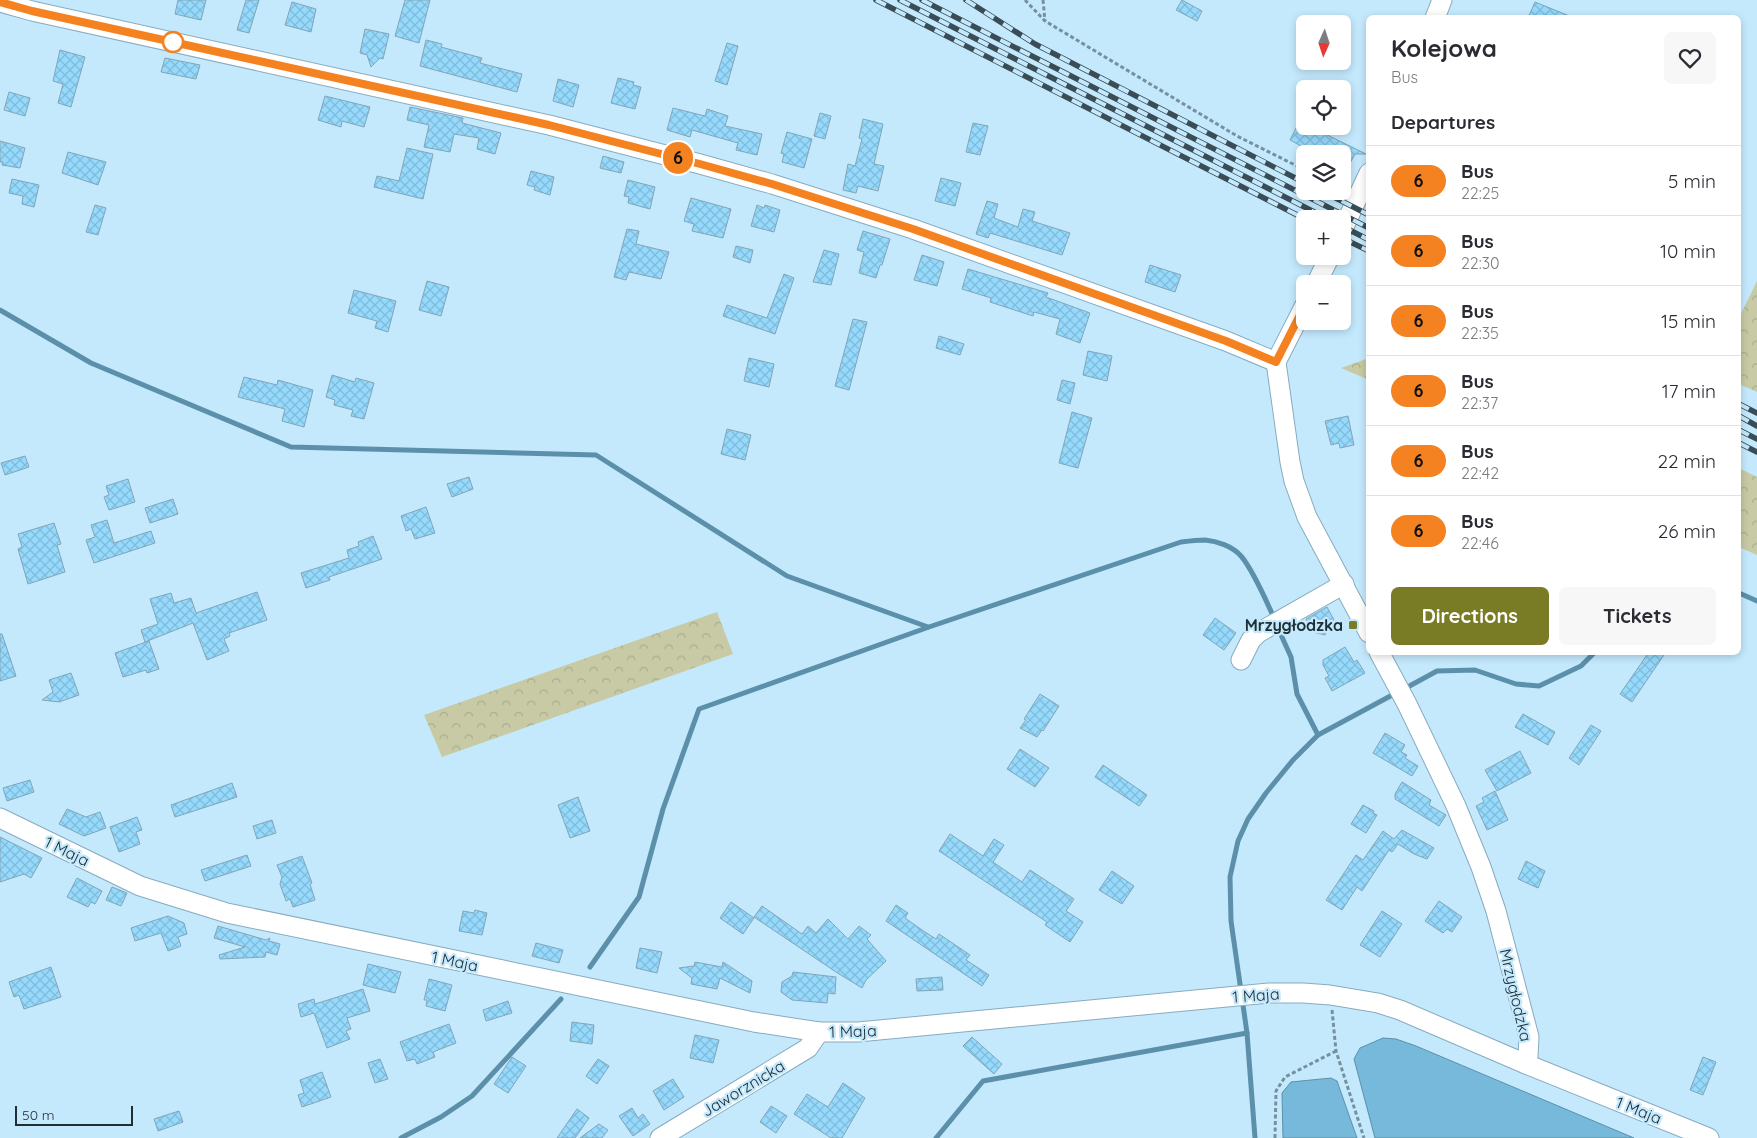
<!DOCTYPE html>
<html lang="en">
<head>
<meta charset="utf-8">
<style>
  body { margin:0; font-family:Quicksand,sans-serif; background:#f7f7f7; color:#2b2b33; height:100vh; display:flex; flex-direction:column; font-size:19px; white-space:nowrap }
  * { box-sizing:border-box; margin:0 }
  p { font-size:16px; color:#7c7c81 }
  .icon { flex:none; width:28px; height:28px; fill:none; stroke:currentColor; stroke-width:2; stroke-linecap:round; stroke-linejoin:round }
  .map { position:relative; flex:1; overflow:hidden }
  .sheet { position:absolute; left:1366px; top:15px; width:375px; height:640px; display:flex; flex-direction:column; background:#fff; border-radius:8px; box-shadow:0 2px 8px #0003 }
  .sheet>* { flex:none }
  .badge { padding:0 10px; border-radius:16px; font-size:18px; line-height:32px }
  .needle { width:32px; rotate:183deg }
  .tools { position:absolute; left:1296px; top:15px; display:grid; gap:10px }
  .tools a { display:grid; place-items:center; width:55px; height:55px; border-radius:8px; background:#fff; box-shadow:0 2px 8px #0003; font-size:25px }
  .scale { position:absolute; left:15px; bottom:12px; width:118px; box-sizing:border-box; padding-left:5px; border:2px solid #202f36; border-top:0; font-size:14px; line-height:18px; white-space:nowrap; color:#202f36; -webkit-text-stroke:4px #c4e9fd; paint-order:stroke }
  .map>.badge { position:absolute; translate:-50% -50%; box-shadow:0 0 0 2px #fff }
  h2 { padding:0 25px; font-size:19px; line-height:45px }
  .round { display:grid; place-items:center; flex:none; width:52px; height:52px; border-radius:8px; background:#f7f7f7 }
  .overview { display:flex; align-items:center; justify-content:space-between; height:85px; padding:0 25px }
  h1 { font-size:24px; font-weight:700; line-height:38px }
  .button { display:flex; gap:10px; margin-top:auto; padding:10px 25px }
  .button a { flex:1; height:58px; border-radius:8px; background:#7a7c25; color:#fff; font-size:20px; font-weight:700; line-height:58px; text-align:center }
  .button a+a { background:#f7f7f7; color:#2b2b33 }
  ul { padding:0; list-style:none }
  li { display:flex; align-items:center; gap:15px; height:70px; padding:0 25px; border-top:1px solid #e1e1e2 }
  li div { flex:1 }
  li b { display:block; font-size:19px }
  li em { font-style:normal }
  li .badge { min-width:55px; font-weight:700; text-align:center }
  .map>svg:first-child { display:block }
</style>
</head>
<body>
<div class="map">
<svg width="1757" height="1138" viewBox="0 0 1757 1138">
  <defs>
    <pattern id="forest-crowns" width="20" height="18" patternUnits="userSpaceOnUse" patternTransform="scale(1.25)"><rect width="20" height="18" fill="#c7caa4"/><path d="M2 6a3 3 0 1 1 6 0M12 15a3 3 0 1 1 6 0" fill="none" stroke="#abae8e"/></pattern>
    <pattern id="building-cross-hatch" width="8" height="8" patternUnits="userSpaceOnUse" patternTransform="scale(1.25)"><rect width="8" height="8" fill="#95d9fc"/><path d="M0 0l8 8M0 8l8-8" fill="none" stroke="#80bbd9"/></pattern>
  </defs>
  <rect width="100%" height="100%" fill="#c4e9fd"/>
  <g fill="url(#forest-crowns)">
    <path d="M1757 281V392L1739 384V318Z"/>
    <path d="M1369 358V380L1341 368Z"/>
    <path d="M1739 468 1757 477V555L1739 547Z"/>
    <path d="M717 612 733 654 442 757 424 715Z"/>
  </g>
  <g fill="#76b9db" stroke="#5c90aa">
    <path d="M1383 1038 1396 1039 1416 1046 1634 1138H1375L1354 1059 1360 1048Z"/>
    <path d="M1331 1078 1337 1081 1357 1138H1283L1282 1093 1291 1082Z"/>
  </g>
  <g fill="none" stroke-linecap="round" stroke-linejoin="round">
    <g stroke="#5c90aa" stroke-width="5">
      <path d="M0 310 91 363 291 447 596 455 787 576 928 627"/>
      <path d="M1739 593 1757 601"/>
      <path d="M1277 626 1291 657 1297 694 1318 735"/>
      <path d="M1404 689 1437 671 1475 670 1516 684 1539 686 1581 666 1595 652"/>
      <path d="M590 967 639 897 663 809 699 709 929 627 1181 542C1189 541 1197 540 1205 540 1217 541 1232 546 1241 556 1253 570 1266 600 1274 618"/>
      <path d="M401 1138 441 1117 472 1096 561 999"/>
      <path d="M936 1138 983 1081 1247 1033"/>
      <path d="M1255 1138 1247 1033 1231 921 1230 877 1238 841 1248 819 1266 793 1293 760 1318 735 1396 693"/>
    </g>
  </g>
  <g fill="url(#building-cross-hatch)" stroke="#82a5b8">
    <path d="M178 0H206L201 20 175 14Z"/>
    <path d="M246 0H259L249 33 237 30Z"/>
    <path d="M405 0H430L419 43 395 36Z"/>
    <path d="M1182 0 1202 11 1197 21 1176 10Z"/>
    <path d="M292 2 316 9 311 32 285 25Z"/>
    <path d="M1535 2 1572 17V18H1528Z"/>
    <path d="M365 29 389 34 383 59 380 58 371 67 367 55 360 53Z"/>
    <path d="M426 40 442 44 441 47 482 58 480 63 522 74 517 92 420 66Z"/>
    <path d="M727 43 738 46 727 85 715 81Z"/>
    <path d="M60 50 85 57 71 107 58 103 63 84 53 81Z"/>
    <path d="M165 58 200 65 196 79 161 72Z"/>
    <path d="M618 78 634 82 633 85 641 87 635 109 611 103Z"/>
    <path d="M558 79 579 85 573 107 553 101Z"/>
    <path d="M9 92 30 98 25 116 4 110Z"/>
    <path d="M325 96 370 107 364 127 342 121 341 127 318 120Z"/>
    <path d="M410 107 463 118 462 123 501 133 495 154 477 149 479 138 454 134 450 152 424 147 429 125 407 120Z"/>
    <path d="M673 108 705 116 707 109 728 116 725 126 762 134 757 155 736 150 738 143 692 130 690 137 667 130Z"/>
    <path d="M820 113 831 116 825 139 814 136Z"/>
    <path d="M863 119 883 124 874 164 884 166 878 191 858 186 856 193 843 190 848 164 855 166 862 139 859 138Z"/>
    <path d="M973 123 988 126 980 155 966 152Z"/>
    <path d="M1297 126H1309L1366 154H1355L1342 178V154H1316L1290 140Z"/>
    <path d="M787 132 812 139 804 168 782 162 784 154 781 153Z"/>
    <path d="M0 141 25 148 20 168 2 165 3 162H0Z"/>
    <path d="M407 148 433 154 423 199 374 187 377 176 399 181Z"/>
    <path d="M68 152 106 162 98 185 62 173Z"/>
    <path d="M603 156 624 162 621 173 600 168Z"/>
    <path d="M531 171 554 177 550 195 534 190 535 187 527 185Z"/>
    <path d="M941 178 961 183 955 206 935 201Z"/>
    <path d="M12 179 39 185 34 207 22 204 23 196 9 193Z"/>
    <path d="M628 180 655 187 650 209 628 203 629 197 624 196Z"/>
    <path d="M691 198 731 209 723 238 692 231 694 224 684 221Z"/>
    <path d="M987 201 998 204 994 218 1018 227 1023 209 1035 212 1032 221 1070 233 1062 255 990 233 988 238 976 234Z"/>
    <path d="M95 205 106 208 98 235 86 232Z"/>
    <path d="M757 205 764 208 765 205 780 210 774 232 751 226Z"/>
    <path d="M627 229 639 231 636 244 669 252 661 279 629 272 626 280 614 277Z"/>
    <path d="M863 231 890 239 882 265H880L876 278 859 273 864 252 857 250Z"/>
    <path d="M736 246 753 250 750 263 733 257Z"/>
    <path d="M824 250 839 254 831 285 813 282Z"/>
    <path d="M922 255 944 262 937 286 914 280Z"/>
    <path d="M1150 265 1181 275 1175 292 1145 282Z"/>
    <path d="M968 269 1048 293 1046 297 1090 313 1080 343 1056 334 1060 319 1034 312 1033 316 990 302 991 298 962 289Z"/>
    <path d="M784 274 794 278 775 334 723 316 727 305 767 318Z"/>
    <path d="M427 281 449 287 441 316 419 310Z"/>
    <path d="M354 290 396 301 388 332 375 328 377 321 348 313Z"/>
    <path d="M853 319 867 322 849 390 835 386Z"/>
    <path d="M939 336 964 344 960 355 936 348Z"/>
    <path d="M1088 351 1112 356 1107 381 1083 375Z"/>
    <path d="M749 358 774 364 769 387 744 381Z"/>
    <path d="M332 375 355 382 356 378 374 383 364 419 351 416 353 410 334 405 335 400 326 397Z"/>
    <path d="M244 377 277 385 278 380 313 390 304 427 282 421 285 409 238 397Z"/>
    <path d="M1062 380 1075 383 1070 404 1057 400Z"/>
    <path d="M1072 412 1092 418 1078 468 1059 463Z"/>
    <path d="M1348 416 1354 445 1340 448 1339 443 1331 445 1325 421Z"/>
    <path d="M727 429 751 435 745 460 721 454Z"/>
    <path d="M25 456 29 467 5 475 1 463Z"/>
    <path d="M469 477 473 489 452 497 447 484Z"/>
    <path d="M128 479 135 502 109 510 104 497 109 495 106 486Z"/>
    <path d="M173 499 178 514 150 523 145 508Z"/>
    <path d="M426 507 435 533 415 539 411 529 406 531 401 516Z"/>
    <path d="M107 520 114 543 151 531 155 543 94 563 86 540 95 537 91 525Z"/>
    <path d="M54 523 61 544 57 545 65 572 28 584 18 549 22 547 18 534Z"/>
    <path d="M373 536 382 559 329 577 330 580 306 588 301 573 349 558 347 550 359 546 358 542Z"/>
    <path d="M257 592 267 620 229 633 230 636 224 639 229 651 207 660 193 623 145 642 141 630 158 624 150 599 171 593 174 603 191 598 196 613Z"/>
    <path d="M1327 607 1334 620 1328 624 1325 635 1313 632 1306 619Z"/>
    <path d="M1215 618 1236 633 1224 650 1203 635Z"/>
    <path d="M0 634H2L16 676 0 681Z"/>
    <path d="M149 641 159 669 147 673 146 670 123 677 115 653Z"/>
    <path d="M1345 647 1354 662 1357 660 1365 673 1332 691 1325 678 1329 676 1323 665V660Z"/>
    <path d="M1649 652H1666L1632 702 1620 694Z"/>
    <path d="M71 673 79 695 59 702 42 700 53 692 49 680Z"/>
    <path d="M1040 694 1059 706 1043 731 1042 730 1037 737 1020 728 1026 720 1024 719Z"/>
    <path d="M1523 714 1555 732 1548 745 1515 727Z"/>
    <path d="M1591 725 1601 731 1579 765 1569 758Z"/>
    <path d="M1385 733 1405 745 1401 752 1407 755 1405 758 1418 766 1412 776 1373 753Z"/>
    <path d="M1020 749 1049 768 1035 787 1007 769Z"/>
    <path d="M1520 751 1531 773 1497 791 1485 770Z"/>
    <path d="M1103 765 1147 795 1139 806 1095 777Z"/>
    <path d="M30 780 34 792 7 801 3 788Z"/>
    <path d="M1402 782 1431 800 1429 805 1446 815 1439 826 1395 799V794Z"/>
    <path d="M232 783 237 797 175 817 171 805Z"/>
    <path d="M1495 791 1508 820 1487 830 1476 806 1484 802 1482 798Z"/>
    <path d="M578 797 590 831 570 838 558 805Z"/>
    <path d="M1363 805 1374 811 1373 813 1377 815 1366 833 1351 824Z"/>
    <path d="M67 809 86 817 100 812 106 828 84 836 59 824Z"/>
    <path d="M137 817 142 830 136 832 140 844 119 852 110 827Z"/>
    <path d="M272 820 276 833 257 839 253 826Z"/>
    <path d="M1402 830 1434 848 1427 859 1414 854 1398 844 1392 852 1389 850 1362 891 1357 887 1342 910 1326 900 1356 855 1363 860 1383 831 1394 839Z"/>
    <path d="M950 834 983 856 994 839 1004 845 993 862 1022 882 1030 870 1074 899 1066 911 1083 922 1070 942 1045 925 1047 922 939 851Z"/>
    <path d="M0 837 42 858 31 878 24 874 0 882Z"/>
    <path d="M247 855 251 866 205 881 201 870Z"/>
    <path d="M302 856 312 883 310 884 315 900 293 907 290 899 286 901 280 884 282 877 277 865Z"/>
    <path d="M1526 861 1545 871 1538 888 1518 879Z"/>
    <path d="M1112 871 1134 886 1122 904 1099 890Z"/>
    <path d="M77 878 102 891 95 904 91 902 88 907 67 897Z"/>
    <path d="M112 887 127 893 121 906 106 900Z"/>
    <path d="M1439 901 1462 917 1452 932 1447 929 1443 933 1425 921Z"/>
    <path d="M731 902 754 918 743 934 720 918Z"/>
    <path d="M896 905 908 913 905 918 922 930 936 939 939 934 970 955 966 960 989 975 982 986 886 921Z"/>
    <path d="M762 906 802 934 808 926 816 933 828 919 848 939 859 926 871 935 867 939 886 961 866 980 862 988 836 972 754 917Z"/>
    <path d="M475 910 487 913 482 935 459 931 463 911 474 913Z"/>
    <path d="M1382 911 1402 924 1380 957 1360 945Z"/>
    <path d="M168 916 184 923 187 934 178 937 181 946 168 951 161 933 135 941 131 928Z"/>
    <path d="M218 926 266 940 270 938 269 941 280 944 277 955 266 952 265 957 220 959 219 955 245 947 214 938Z"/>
    <path d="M536 943 563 950 559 963 532 956Z"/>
    <path d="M640 948 662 952 657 973 636 968Z"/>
    <path d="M695 962 722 967 723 962 752 981 750 993 720 978 717 989 691 984 692 978 679 968 694 966Z"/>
    <path d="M368 964 401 972 395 993 363 985Z"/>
    <path d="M51 967 61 997 24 1009 19 995 14 997 9 982Z"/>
    <path d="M793 972 836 977 835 994 828 993 827 1003 792 1000 781 992 782 982 792 976Z"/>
    <path d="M942 977 943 990 917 991 916 979Z"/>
    <path d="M429 979 452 985 445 1011 426 1006 427 1000H424Z"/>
    <path d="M363 989 370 1011 347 1018 351 1029 346 1031 350 1039 327 1048 314 1013 301 1017 298 1004 314 999 315 1004Z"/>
    <path d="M508 1001 512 1013 486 1021 483 1010Z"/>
    <path d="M572 1022 594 1025 592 1044 570 1041Z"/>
    <path d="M449 1024 456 1043 433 1052 435 1057 417 1064 415 1059 407 1061 400 1042Z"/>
    <path d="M695 1035 719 1040 713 1063 690 1058Z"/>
    <path d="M972 1037 1002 1064 994 1074 963 1046Z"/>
    <path d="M512 1057 526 1066 508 1093 494 1084Z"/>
    <path d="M1703 1057 1716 1062 1703 1095 1690 1090Z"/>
    <path d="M380 1059 388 1079 375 1083 368 1063Z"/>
    <path d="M598 1059 609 1066 597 1084 586 1076Z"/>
    <path d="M322 1072 331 1097 302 1107 298 1095 304 1093 300 1080Z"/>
    <path d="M673 1079 684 1097 664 1110 653 1091Z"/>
    <path d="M843 1083 865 1098 842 1138H831L794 1114 807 1094 828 1107Z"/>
    <path d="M771 1106 787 1116 776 1133 760 1122Z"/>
    <path d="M632 1108 638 1118 643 1114 650 1124 633 1136 619 1116Z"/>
    <path d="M577 1109 589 1118 575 1138H557Z"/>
    <path d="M179 1111 183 1122 158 1131 154 1119Z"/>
    <path d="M599 1124 608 1130 602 1138H580Z"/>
  </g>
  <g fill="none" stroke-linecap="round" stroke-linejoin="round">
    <defs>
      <g id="minor">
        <path d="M0 2 32 11 549 125 700 164 772 184 913 229 1226 341 1276 362"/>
        <path d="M1435 18 1442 0"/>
        <path d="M1342 231 1369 173"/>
        <path d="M1316 284 1330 256"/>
        <path d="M1276 362 1290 462 1294 481 1307 517 1369 633"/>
        <path d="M1276 362 1305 305"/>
        <path d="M1379 652 1407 704 1456 806 1481 867 1496 911 1529 1037 1528 1056 1526 1064"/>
        <path d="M1241 660 1251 640 1258 633 1344 584"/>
        <path d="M0 818 140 886 227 913 754 1022 819 1032H858L1269 993H1303L1330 995 1378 1003 1400 1010 1526 1064 1709 1138"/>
        <path d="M660 1138 808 1048 819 1032"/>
      </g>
    </defs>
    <use href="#minor" stroke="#88abbe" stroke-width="21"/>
    <g stroke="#75909e" stroke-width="3" stroke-dasharray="4 2.5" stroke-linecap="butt">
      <path d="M1025 0 1045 21 1237 136 1305 170"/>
      <path d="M1043 0 1045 21"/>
      <path d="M1332 1010 1336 1051 1364 1138"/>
      <path d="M1275 1138 1276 1091 1285 1077 1336 1051"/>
    </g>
    <use href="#minor" stroke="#fff" stroke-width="19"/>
    <defs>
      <g id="rail">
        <path d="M876 0 1305 219"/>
        <path d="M900 0 1328 219"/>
        <path d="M922 0 1369 228"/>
        <path d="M966 0 1035 44 1305 183"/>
        <path d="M1322 191 1369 215"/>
        <path d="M1342 226 1369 240"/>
        <path d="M1342 238 1369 251"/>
        <path d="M1739 404 1757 413"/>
        <path d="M1739 416 1757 426"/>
        <path d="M1739 430 1757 439"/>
        <path d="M1739 443 1757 452"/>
      </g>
    </defs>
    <use href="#rail" stroke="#3a4c55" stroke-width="5.5"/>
    <use href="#rail" stroke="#c4e9fd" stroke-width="4" stroke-dasharray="11" stroke-linecap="butt"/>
  </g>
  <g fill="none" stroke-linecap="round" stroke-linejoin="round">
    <defs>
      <path id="line" d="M0 2 32 11 549 125 700 164 772 184 913 229 1226 341 1276 362 1305 305"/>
    </defs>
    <use href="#line" stroke="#fff" stroke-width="11"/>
    <use href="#line" stroke="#f58220" stroke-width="8"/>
  </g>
  <circle fill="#fff" stroke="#f58220" stroke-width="2.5" cx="173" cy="42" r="10"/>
  <rect fill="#7a7c25" stroke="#c4e9fd" stroke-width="2" x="1348" y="620" width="10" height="10" rx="2.5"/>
  <g text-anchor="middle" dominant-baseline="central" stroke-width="4.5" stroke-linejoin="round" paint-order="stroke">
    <g font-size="16" font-weight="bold" fill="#202f36" stroke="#c4e9fd" text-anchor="end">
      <text x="1343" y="625">Mrzygłodzka</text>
    </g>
    <g font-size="16" fill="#202f36" stroke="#c4e9fd">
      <text transform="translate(67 851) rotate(26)">1 Maja</text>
      <text transform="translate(455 961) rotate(12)">1 Maja</text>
      <text transform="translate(1256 995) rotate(-4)">1 Maja</text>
      <text transform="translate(1516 995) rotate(77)">Mrzygłodzka</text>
      <text transform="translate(853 1031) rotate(-2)">1 Maja</text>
      <text transform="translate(743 1088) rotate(-31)">Jaworznicka</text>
      <text transform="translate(1639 1110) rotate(22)">1 Maja</text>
    </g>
  </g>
</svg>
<div class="tools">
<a><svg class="needle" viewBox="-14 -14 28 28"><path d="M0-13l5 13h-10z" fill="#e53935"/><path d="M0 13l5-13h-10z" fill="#7c7c81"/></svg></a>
<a><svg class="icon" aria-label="locate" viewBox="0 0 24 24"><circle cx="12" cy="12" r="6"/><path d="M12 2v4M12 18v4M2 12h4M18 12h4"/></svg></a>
<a><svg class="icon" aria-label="layers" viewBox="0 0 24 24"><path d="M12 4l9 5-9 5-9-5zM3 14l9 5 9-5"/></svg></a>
<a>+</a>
<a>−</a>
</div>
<div class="scale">50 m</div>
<b class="badge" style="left:678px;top:158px;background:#f58220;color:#111">6</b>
<section class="sheet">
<div class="overview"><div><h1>Kolejowa</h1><p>Bus</p></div><a class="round"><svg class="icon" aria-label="heart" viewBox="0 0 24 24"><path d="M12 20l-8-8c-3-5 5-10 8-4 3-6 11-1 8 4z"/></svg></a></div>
<h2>Departures</h2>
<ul>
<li><span class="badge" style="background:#f58220;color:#111">6</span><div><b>Bus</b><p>22:25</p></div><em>5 min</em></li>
<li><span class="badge" style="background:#f58220;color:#111">6</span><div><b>Bus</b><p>22:30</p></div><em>10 min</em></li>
<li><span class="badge" style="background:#f58220;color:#111">6</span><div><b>Bus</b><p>22:35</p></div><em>15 min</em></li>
<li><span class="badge" style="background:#f58220;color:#111">6</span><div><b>Bus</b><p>22:37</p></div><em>17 min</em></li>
<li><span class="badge" style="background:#f58220;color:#111">6</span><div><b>Bus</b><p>22:42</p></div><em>22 min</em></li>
<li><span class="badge" style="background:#f58220;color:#111">6</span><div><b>Bus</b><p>22:46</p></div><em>26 min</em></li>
</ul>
<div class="button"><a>Directions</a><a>Tickets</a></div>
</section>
</div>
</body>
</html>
